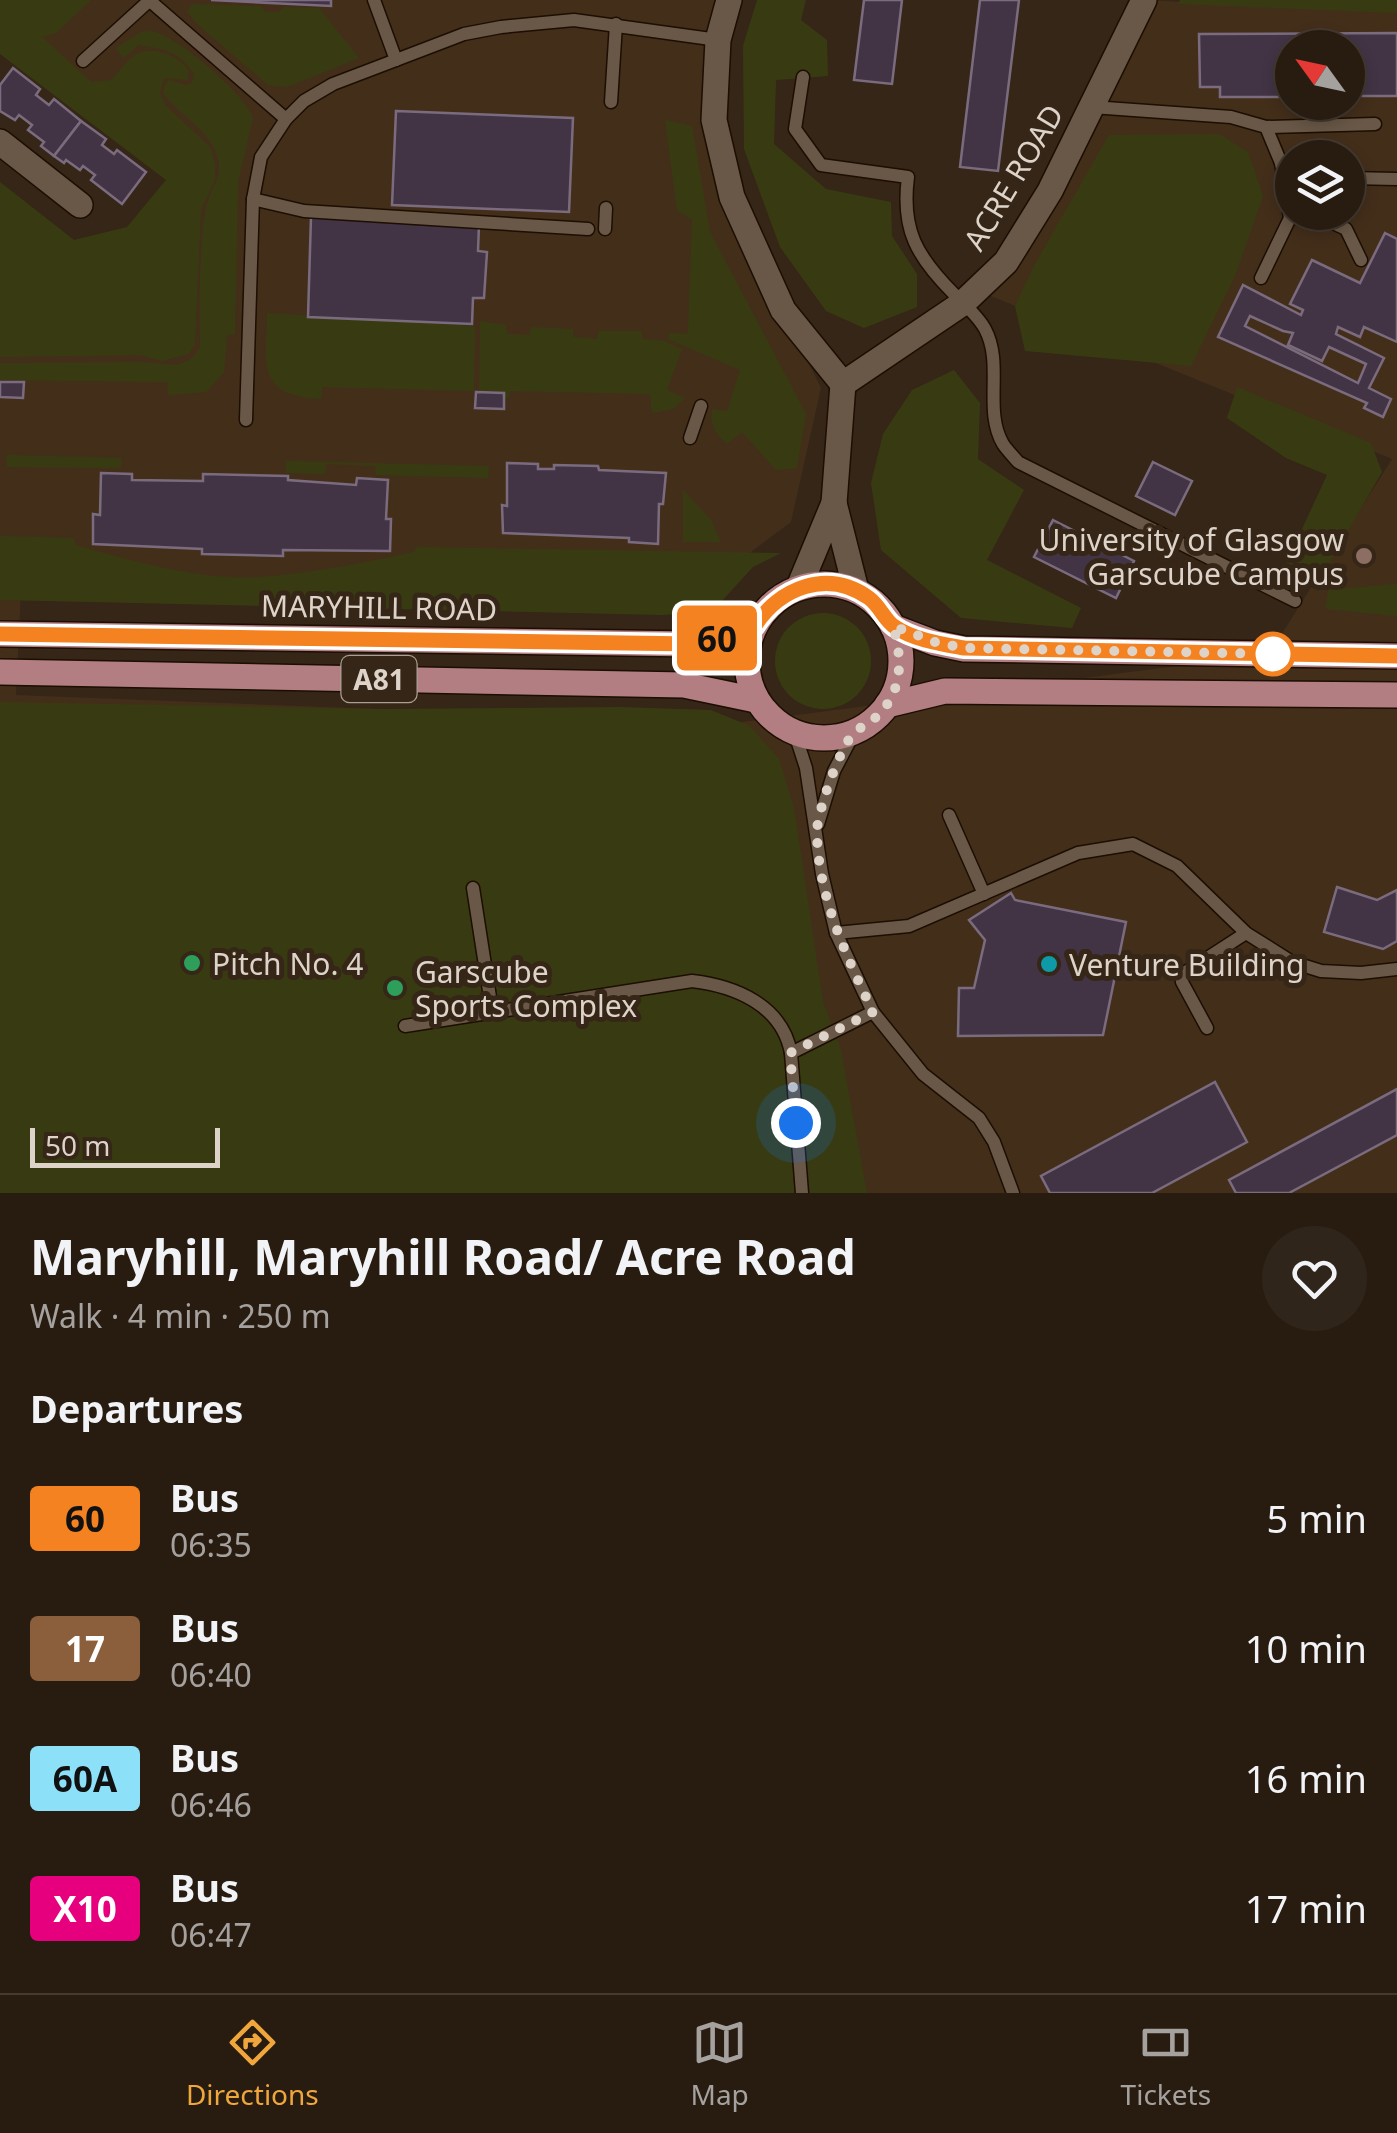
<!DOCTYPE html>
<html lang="en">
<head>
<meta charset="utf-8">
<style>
  body { margin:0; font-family:"Noto Sans",sans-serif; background:#30251a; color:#f1f3f6; height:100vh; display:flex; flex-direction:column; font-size:38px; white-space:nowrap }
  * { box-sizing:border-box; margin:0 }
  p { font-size:32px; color:#a5a19f }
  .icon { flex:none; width:55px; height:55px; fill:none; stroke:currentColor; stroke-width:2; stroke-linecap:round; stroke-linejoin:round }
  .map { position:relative; height:1193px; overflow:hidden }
  .sheet { display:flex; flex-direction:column; background:#281c11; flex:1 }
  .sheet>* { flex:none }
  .badge { padding:0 20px; border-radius:8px; font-size:35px; line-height:65px }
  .needle { width:65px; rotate:303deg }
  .fabs { position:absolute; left:1275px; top:30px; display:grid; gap:20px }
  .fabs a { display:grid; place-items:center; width:90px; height:90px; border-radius:50%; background:#281c11; box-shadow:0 5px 15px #0003,0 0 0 2px #443a31; font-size:50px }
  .scale { position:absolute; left:30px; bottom:25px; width:190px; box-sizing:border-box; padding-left:10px; border:5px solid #ddd3c9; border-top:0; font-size:28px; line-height:35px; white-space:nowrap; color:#ddd3c9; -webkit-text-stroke:8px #352617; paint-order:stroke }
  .you { position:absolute; width:50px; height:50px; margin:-25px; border:8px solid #fff; border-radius:50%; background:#1a73e8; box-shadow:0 0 0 15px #1a73e833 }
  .map>.badge { position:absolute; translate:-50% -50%; box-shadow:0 0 0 5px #fff }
  h2 { padding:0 30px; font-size:38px; line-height:90px }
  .round { display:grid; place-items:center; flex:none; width:105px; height:105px; border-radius:52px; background:#30251a }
  .head { display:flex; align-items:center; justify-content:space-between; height:170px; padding:0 30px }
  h1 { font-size:48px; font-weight:700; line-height:75px }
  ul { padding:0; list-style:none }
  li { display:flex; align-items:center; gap:30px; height:130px; padding:0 30px }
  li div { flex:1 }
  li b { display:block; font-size:38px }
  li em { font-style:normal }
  li .badge { min-width:110px; font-weight:700; text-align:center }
  .dock { display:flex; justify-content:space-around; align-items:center; height:140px; border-top:2px solid #443a31; background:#281c11; font-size:28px; color:#a5a19f }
  .dock a { display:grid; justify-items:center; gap:5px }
  .dock .current { color:#efa73d }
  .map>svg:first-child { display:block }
</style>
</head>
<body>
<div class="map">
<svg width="1397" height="1193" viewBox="0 0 1397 1193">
  <rect width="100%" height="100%" fill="#352617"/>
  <path fill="#432e1a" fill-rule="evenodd" d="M0 0H731L709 57 734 212 821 388 791 522 687 600 22 569 16 695 734 723 1269 654 1392 459 976 290 1006 262 1144 0 1397 12V1193H0V289L178 294 191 177ZM1292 48H1348V102H1292ZM1292 158H1348V212H1292Z"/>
  <g fill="#383b12">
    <path d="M0 0H91L56 33 42 37 91 82 112 80C119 72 127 60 135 55 152 44 179 56 189 71L188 80 164 78 160 93 165 105 210 147 215 163V180L201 209 195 344 188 354 162 361 140 355 0 357V182L74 240 127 227 166 180 0 54Z"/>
    <path d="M757 0H806L801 20 827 40 828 76 776 80 774 144 826 189 891 202 892 236 917 274V307L864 328 826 311 780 247 744 149 743 46Z"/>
    <path d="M1180 0H1397V13L1178 4Z"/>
    <path d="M192 4 260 6 266 12H278L285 7 319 8 359 58 287 87 268 85 196 23 187 11Z"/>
    <path d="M152 31C178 37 242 92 253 117L238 182 235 334 227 335 224 372 206 392 168 395 167 382 0 380V363L141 362 177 365 193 358 200 347C199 309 199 245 206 208 210 186 227 177 215 150 204 126 178 114 163 93L165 84 169 80 186 85 192 83 194 74C179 51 164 49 139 45L123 58 116 48 141 32Z"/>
    <path d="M665 120 692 126 710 232 806 414 797 468 776 470 742 432 727 444C715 433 710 426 712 409L727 411 740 370 668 339 669 333 688 334 692 220 677 210Z"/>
    <path d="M1219 134 1248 152 1263 196 1235 276 1191 366 1025 351 1015 306 1035 264 1109 135Z"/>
    <path d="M267 313 475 326 474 391 322 387 321 399C255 395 267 365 267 313Z"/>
    <path d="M480 321 506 325 507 334 530 335 531 327 573 329V337L597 339 598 331H642V339L664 341 682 349 667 390 685 398 673 409 652 413 650 394 510 391 509 398H505V392L479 391Z"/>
    <path d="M954 370 980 403 978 459 1024 490 987 560 1081 608 1072 628 961 618 881 550 871 483 883 434 912 390Z"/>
    <path d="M1237 387 1371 443 1382 472 1318 583 1293 585 1284 568 1327 475 1286 458 1227 418Z"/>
    <path d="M6 455 121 458V468L7 467Z"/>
    <path d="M286 461 489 466 488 478 376 475 375 466 326 464 325 474 286 473Z"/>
    <path d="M683 490 711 520 721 542H683Z"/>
    <path d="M0 536 74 538 75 545C134 561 199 581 260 577 312 573 363 563 414 552L417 547 781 553 753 567 720 603 691 613 661 615 0 600Z"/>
    <path d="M1397 584V616L1326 609 1328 590Z"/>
    <circle cx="823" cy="661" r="48"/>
    <path d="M0 702 384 709 620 707 711 710 750 726 779 759 794 808 823 1002 841 1050 867 1193H0Z"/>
  </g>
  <g fill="#423445" stroke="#7b6b7e" stroke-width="2.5" fill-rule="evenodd">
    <path d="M211 0H331V6Z"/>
    <path d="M864 0H902L892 84 854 80Z"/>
    <path d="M980 0H1019L998 171 960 167Z"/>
    <path d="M1397 33V96H1348V48H1292V97H1220V87H1200L1199 34Z"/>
    <path d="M13 68 40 89 36 95 49 105 54 99 81 121 54 156 41 146 44 142 28 130 32 125 19 115 15 120 0 111V85Z"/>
    <path d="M396 111 573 118 569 212 392 205Z"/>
    <path d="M81 121 106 139 102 145 114 154 117 150 146 172 122 204 91 180 95 175 83 166 80 170 66 160 64 163 54 156Z"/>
    <path d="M311 217 479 225 478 251 487 252 484 298H473L472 324 308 317Z"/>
    <path d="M1385 233 1397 239V342L1364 327 1360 337 1338 327 1336 334 1384 358 1369 388 1391 399 1383 417 1364 408 1367 403 1218 337 1243 285 1301 315 1303 310 1290 304 1312 260 1360 283ZM1250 316 1283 331 1293 333 1288 345 1322 361 1329 347 1366 364 1358 383 1245 326Z"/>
    <path d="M0 382H24L23 398 0 397Z"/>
    <path d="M476 392 504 393V409L475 408Z"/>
    <path d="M1153 462 1192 481 1175 515 1136 496Z"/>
    <path d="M507 463 538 464V469H554V465L598 466 599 470 666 473 663 504H659L658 544 629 542V538L503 533 502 505 507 506Z"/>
    <path d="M101 473 132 474V480L203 481V474L288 476V480L356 485 357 478 388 480 386 519H391L390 551 283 550V556L202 554V549L93 544V514L100 515Z"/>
    <path d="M1053 520 1134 561 1116 598 1034 557Z"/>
    <path d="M1337 887 1377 900 1397 890V941L1383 949 1324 932Z"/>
    <path d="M1011 893 1015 900 1126 922 1103 1035 958 1036 959 988H974L985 940 969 920Z"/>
    <path d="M1215 1082 1247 1142 1152 1193H1050L1041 1176Z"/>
    <path d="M1397 1089V1135L1289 1193H1236L1229 1180Z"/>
  </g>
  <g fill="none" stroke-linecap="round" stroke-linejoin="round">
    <defs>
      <g id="service">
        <path d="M149 0 286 119"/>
        <path d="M374 0 396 60"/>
        <path d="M83 61 150 0"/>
        <path d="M803 77 795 129 821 165 908 177C901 230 917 257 954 294 964 304 978 316 985 329 1004 364 983 410 1003 444 1007 450 1013 456 1018 462L1295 601"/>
        <path d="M611 102 616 24"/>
        <path d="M1092 107 1231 117 1266 127 1281 163 1292 169"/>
        <path d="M1266 127 1375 124"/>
        <path d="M1348 178 1397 179"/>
        <path d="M253 199 304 211 588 229"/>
        <path d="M1290 218 1320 217 1346 229 1361 260"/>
        <path d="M605 229 606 208"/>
        <path d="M1261 278 1290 218 1281 163"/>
        <path d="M246 420 253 199 261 157 286 119 304 101 333 84 396 60 464 34 501 27 574 20 718 40"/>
        <path d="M690 438 701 406"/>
        <path d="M795 734 806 768 822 874 836 933 873 1012 923 1074 979 1118 994 1142 1013 1193"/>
        <path d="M949 815 984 894"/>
        <path d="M818 824 834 771 854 733"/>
        <path d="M473 888 492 1010"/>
        <path d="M836 933 909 926 1078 853 1133 844 1177 866 1246 933 1292 962 1321 971 1361 973 1397 969"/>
        <path d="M405 1026 692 981C735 986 782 1005 791 1053"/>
        <path d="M1207 1028 1182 982 1181 975 1246 933"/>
        <path d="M802 1193 791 1053 873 1012"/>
      </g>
      <g id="minor">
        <path d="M729 0 718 40 714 120 732 197 783 310 843 384"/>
        <path d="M0 142 80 205"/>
        <path d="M843 384 963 303 1006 262 1050 191 1144 0"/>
        <path d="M834 503 856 590"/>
        <path d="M799 587 834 503 843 384"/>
      </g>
      <g id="primary">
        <circle cx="824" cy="661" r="77"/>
        <path d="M893 627 935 643 964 649 1397 656"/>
        <path d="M0 634 693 644 754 627"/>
        <path d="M0 672 684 685 756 700"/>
        <path d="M887 705 945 691 1397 695"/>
      </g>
    </defs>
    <use href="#service" stroke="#1c0e02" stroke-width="15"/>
    <use href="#minor" stroke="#1c0e02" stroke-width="28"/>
    <use href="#primary" stroke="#1c0e02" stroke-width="28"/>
    <use href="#service" stroke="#695847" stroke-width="12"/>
    <use href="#minor" stroke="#695847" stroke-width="25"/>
    <use href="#primary" stroke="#b27e82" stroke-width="25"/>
  </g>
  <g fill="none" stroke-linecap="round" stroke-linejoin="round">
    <defs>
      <path id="line" d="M0 634 693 644 754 627C779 588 827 568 869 598 880 606 885 621 895 627 914 640 942 644 964 648L1397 656"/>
    </defs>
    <use href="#line" stroke="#fff" stroke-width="22"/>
    <use href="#line" stroke="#f58220" stroke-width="15"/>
    <path stroke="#ddd3c9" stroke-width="10" stroke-dasharray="0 18" d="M796 1123 790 1053 873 1012C846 955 817 895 817 830 818 810 841 743 856 731 862 726 870 724 875 718 903 693 903 660 893 626L935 642 964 648 1273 654"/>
  </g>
  <circle fill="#8d6e63" stroke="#352617" stroke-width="4" cx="1364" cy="556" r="10"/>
  <circle fill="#fff" stroke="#f58220" stroke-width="5" cx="1273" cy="654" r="20"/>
  <g fill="#2e9e5b" stroke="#352617" stroke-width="4">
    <circle cx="192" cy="963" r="10"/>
    <circle cx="395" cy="988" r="10"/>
  </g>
  <circle fill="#0f9aa8" stroke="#352617" stroke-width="4" cx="1049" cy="964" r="10"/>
  <g text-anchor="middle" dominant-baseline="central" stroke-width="10" stroke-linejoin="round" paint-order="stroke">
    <rect fill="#352617" stroke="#ab9f94" stroke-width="2.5" x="341.5" y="656" width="75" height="46" rx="8"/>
    <g font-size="28" font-weight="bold" fill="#ddd3c9">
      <text x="379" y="679">A81</text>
    </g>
    <g font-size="30" fill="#ddd3c9" stroke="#352617">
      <text transform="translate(1013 177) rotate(-59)">ACRE ROAD</text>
      <text transform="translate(379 607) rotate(1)">MARYHILL ROAD</text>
    </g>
    <g font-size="30" fill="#ddd3c9" stroke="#352617" text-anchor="start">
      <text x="1344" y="539" text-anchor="end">University of Glasgow<tspan x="1344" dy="34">Garscube Campus</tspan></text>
      <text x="212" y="963">Pitch No. 4</text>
      <text x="1069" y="964">Venture Building</text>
      <text x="415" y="971">Garscube<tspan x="415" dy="34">Sports Complex</tspan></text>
    </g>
  </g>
</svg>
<div class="fabs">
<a><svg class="needle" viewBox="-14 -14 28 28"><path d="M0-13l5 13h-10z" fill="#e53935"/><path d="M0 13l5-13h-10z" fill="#a5a19f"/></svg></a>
<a><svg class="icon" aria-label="layers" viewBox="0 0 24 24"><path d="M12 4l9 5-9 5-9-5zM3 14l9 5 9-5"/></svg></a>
</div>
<div class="scale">50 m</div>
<div class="you" style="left:796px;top:1123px"></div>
<b class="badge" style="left:717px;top:638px;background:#f58220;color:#111">60</b>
</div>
<section class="sheet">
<div class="head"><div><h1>Maryhill, Maryhill Road/ Acre Road</h1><p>Walk · 4 min · 250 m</p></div><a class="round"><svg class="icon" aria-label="heart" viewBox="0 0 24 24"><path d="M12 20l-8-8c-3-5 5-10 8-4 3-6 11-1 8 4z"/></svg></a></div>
<h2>Departures</h2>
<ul>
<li><span class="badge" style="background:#f58220;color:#111">60</span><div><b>Bus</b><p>06:35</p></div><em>5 min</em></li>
<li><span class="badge" style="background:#8b5e3c;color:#fff">17</span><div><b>Bus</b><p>06:40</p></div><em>10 min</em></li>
<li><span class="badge" style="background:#8ce1f9;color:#111">60A</span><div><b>Bus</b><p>06:46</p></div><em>16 min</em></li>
<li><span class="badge" style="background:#e6007e;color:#fff">X10</span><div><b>Bus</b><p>06:47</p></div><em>17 min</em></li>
</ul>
</section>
<nav class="dock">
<a class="current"><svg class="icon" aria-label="directions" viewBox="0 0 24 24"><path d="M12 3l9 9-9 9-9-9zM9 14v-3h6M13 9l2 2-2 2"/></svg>Directions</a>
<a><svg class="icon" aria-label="map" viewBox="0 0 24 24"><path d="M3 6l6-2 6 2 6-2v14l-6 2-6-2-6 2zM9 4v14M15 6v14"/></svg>Map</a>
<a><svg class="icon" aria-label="tickets" viewBox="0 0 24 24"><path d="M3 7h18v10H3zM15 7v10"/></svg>Tickets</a>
</nav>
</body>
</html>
